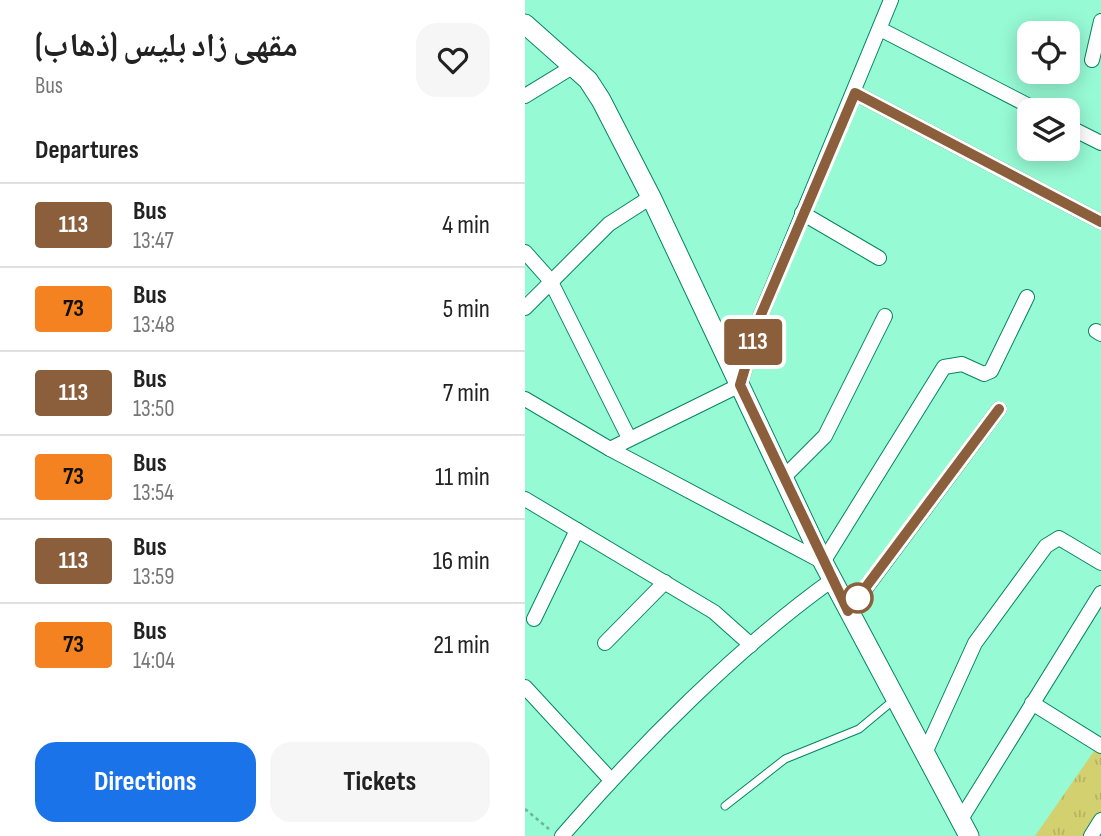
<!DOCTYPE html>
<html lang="en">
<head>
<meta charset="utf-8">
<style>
  body { margin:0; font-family:"Sofia Sans Condensed","Noto Naskh Arabic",sans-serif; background:#f6f6f6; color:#222; height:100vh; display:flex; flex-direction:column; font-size:26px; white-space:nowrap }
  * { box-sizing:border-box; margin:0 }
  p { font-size:23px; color:#767676 }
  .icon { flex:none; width:38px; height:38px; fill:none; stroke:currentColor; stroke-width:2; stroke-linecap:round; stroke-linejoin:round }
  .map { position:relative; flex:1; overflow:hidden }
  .sheet { display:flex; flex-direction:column; background:#fff; width:525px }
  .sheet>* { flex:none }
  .badge { padding:0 14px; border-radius:5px; font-size:24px; line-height:46px }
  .tools { position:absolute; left:492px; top:21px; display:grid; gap:14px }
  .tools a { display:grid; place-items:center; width:63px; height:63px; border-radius:14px; background:#fff; box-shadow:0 4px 18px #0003; font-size:35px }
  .map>.badge { position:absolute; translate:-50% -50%; box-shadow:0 0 0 4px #fff }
  h2 { padding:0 35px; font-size:26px; line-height:63px }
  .round { display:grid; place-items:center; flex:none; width:74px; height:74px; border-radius:21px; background:#f6f6f6 }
  .head { display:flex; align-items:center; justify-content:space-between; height:119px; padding:0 35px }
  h1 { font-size:33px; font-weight:700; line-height:52px }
  .primary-button { display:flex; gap:14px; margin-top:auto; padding:14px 35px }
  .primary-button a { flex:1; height:80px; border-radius:21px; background:#1a73e8; color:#fff; font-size:28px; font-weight:700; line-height:80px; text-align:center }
  .primary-button a+a { background:#f6f6f6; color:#222 }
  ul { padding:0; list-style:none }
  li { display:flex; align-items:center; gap:21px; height:84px; padding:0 35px; border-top:2px solid #e0e0e0 }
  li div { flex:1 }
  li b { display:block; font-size:26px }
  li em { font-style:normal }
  li .badge { min-width:77px; font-weight:700; text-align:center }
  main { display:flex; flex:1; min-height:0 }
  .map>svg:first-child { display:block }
</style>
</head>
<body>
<main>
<section class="sheet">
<div class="head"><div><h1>مقهى زاد بليس (ذهاب)</h1><p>Bus</p></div><a class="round"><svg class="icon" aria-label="heart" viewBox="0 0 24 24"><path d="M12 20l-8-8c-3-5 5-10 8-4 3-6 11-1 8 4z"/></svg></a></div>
<h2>Departures</h2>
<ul>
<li><span class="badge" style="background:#8b5e3c;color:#fff">113</span><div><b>Bus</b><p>13:47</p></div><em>4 min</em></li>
<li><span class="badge" style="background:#f58220;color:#111">73</span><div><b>Bus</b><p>13:48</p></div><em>5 min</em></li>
<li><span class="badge" style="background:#8b5e3c;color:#fff">113</span><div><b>Bus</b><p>13:50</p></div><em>7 min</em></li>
<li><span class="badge" style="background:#f58220;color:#111">73</span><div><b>Bus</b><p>13:54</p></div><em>11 min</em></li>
<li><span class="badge" style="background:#8b5e3c;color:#fff">113</span><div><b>Bus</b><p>13:59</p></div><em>16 min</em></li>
<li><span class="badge" style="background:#f58220;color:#111">73</span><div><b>Bus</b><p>14:04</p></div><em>21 min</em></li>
</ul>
<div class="primary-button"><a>Directions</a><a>Tickets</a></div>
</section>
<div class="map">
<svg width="576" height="836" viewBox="0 0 576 836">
  <defs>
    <pattern id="grass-tufts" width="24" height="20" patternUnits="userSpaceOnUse" patternTransform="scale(1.75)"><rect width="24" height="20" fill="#d3d070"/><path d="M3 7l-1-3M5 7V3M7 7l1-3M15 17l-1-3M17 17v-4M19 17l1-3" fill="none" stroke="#b4b462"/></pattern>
  </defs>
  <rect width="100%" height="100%" fill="#96fad4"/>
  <path fill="url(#grass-tufts)" d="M576 741V836H510Z"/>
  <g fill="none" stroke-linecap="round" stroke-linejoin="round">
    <defs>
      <path id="lane" d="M200 806 260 759 334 729 370 699"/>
      <g id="street">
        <path d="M355 29 512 110"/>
        <path d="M567 60 576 21"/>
        <path d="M330 93 576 222"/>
        <path d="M0 96 49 66"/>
        <path d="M542 126 576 143"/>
        <path d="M277 213 354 258"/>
        <path d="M0 252 25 280 104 438"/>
        <path d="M0 308 84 224 126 197"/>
        <path d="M571 331 576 334"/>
        <path d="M0 399 85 449 298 562 419 367 437 364 459 374 466 371 502 297"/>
        <path d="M85 449 215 385 235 317 366 0"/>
        <path d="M260 476 300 436 360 316"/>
        <path d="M0 499 189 612 226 645"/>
        <path d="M323 612 474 409"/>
        <path d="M9 619 52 530"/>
        <path d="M80 643 140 582"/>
        <path d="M0 687 86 780"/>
        <path d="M507 703 576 746"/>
        <path d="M400 753 450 643 521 546 534 538 576 563"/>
        <path d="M436 819 576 593"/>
        <path d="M37 836C114 747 212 648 307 580"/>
        <path d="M566 836 576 820"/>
      </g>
      <path id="secondary" d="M0 24 63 80 76 100 126 197 298 562 444 836"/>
    </defs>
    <use href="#lane" stroke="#068463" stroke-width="9"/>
    <use href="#street" stroke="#068463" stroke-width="16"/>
    <use href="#secondary" stroke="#068463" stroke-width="21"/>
    <path stroke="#68b799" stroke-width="2.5" stroke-dasharray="3.5 3.5" stroke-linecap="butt" d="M0 809 24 829"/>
    <use href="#lane" stroke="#fff" stroke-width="7"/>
    <use href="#street" stroke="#fff" stroke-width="14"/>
    <use href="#secondary" stroke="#fff" stroke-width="19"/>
  </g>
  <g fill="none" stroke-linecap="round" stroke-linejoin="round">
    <defs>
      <path id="line" d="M474 409 323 611 215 385 235 317 330 93 576 222"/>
    </defs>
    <use href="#line" stroke="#fff" stroke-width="16"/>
    <use href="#line" stroke="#8b5e3c" stroke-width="10"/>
  </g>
  <circle fill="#fff" stroke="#8b5e3c" stroke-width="3.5" cx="333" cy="598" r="14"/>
</svg>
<div class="tools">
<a><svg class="icon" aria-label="locate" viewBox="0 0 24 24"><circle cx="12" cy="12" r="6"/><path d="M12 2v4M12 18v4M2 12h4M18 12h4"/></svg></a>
<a><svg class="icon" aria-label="layers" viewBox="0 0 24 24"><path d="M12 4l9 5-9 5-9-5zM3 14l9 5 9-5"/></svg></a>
</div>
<b class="badge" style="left:228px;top:342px;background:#8b5e3c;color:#fff">113</b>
</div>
</main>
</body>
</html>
